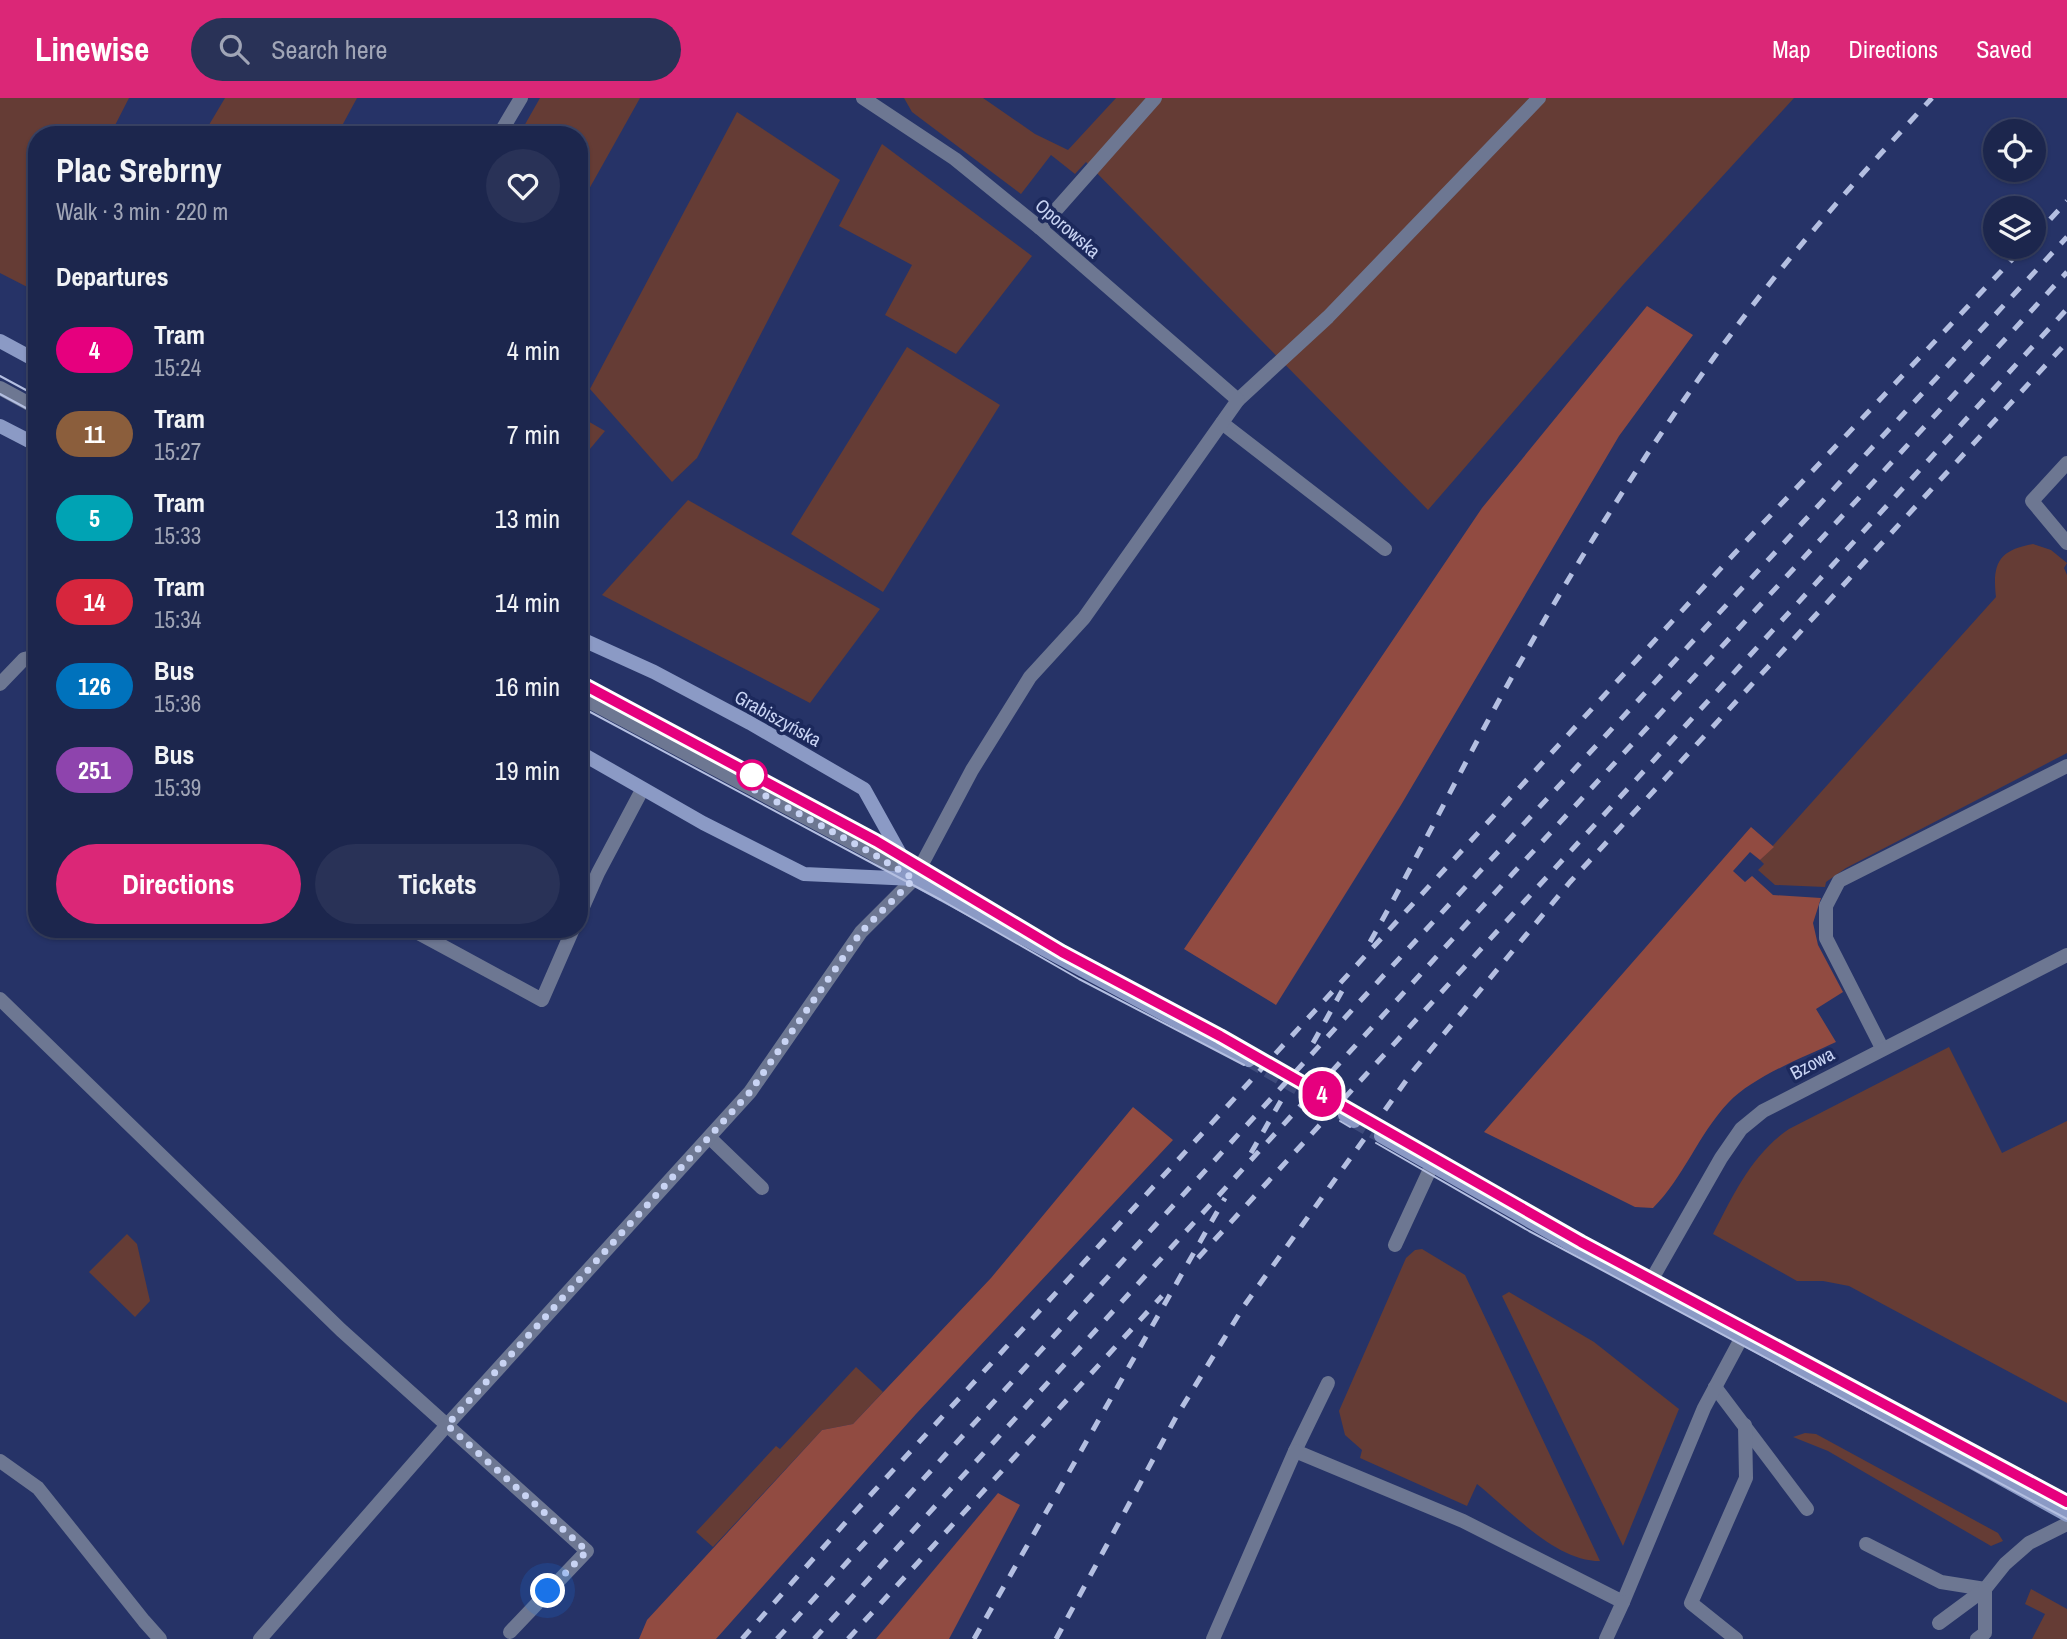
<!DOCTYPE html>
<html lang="en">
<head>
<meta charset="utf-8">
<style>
  body { margin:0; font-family:"Archivo Narrow",sans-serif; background:#293257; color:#f1f3f6; height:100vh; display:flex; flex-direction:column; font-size:26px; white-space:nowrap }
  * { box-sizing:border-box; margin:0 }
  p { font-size:23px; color:#a0a5b6 }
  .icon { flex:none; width:38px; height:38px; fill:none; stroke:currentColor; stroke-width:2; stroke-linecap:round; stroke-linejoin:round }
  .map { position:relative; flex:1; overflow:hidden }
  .panel { position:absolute; left:28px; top:28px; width:560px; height:812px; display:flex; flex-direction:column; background:#1c264d; border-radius:28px; box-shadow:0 2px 5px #0004,0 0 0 2px #3a4365 }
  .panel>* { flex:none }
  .badge { padding:0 14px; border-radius:23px; font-size:24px; line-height:46px }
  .fabs { position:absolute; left:1983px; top:21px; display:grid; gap:14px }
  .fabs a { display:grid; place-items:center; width:63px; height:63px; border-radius:50%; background:#1c264d; box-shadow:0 2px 5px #0004,0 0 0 2px #3a4365; font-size:35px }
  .you { position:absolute; width:35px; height:35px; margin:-18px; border:5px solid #fff; border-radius:50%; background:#1a73e8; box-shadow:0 0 0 10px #1a73e833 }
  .map>.badge { position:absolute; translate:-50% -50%; box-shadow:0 0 0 4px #fff }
  h2 { padding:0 28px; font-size:26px; line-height:63px }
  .round { display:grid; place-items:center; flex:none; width:74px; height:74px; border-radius:37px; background:#293257 }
  .summary { display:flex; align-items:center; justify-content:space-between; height:119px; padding:0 28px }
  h1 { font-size:33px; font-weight:700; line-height:52px }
  .action { display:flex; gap:14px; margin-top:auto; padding:14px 28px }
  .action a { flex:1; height:80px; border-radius:42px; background:#db2777; color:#fff; font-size:28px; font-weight:700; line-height:80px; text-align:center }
  .action a+a { background:#293257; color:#f1f3f6 }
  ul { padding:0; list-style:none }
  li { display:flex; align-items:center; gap:21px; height:84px; padding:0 28px }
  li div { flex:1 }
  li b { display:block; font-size:26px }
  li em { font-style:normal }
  li .badge { min-width:77px; font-weight:700; text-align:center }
  header { display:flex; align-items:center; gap:42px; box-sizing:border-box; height:98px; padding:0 35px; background:#db2777; color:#fff }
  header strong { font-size:33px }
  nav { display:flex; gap:38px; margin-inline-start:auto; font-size:24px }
  .search { width:490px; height:63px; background:#293257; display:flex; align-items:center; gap:18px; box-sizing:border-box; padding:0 24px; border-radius:38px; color:#a0a5b6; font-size:26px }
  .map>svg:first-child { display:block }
</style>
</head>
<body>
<header>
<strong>Linewise</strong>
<div class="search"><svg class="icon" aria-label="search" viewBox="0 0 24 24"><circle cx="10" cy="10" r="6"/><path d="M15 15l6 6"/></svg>Search here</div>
<nav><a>Map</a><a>Directions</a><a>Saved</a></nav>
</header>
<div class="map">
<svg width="2067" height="1541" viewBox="0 0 2067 1541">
  <rect width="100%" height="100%" fill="#263367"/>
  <g fill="#653c35">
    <path d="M0 0H129L110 37H37V194L0 175Z"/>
    <path d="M225 0H357L337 37H203Z"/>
    <path d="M540 0H640L579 109V37H519Z"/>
    <path d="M904 0H983L1035 36 1068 52 1116 0H1794L1623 187 1428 412 1086 64 1075 76 1051 57 1021 96 912 14Z"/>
    <path d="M737 14 840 82 697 360 672 384 590 291Z"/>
    <path d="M882 46 1032 158 956 256 885 217 912 167 839 128Z"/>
    <path d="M907 249 1000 307 883 494 791 436Z"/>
    <path d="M579 318 605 333 579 364Z"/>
    <path d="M688 402 880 511 810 605 602 497Z"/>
    <path d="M2033 446 2051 452 2067 465 2064 470 2067 477V655L1846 770 1826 784 1825 789 1775 787 1758 772 1764 766 1760 762 1996 499C1992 465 1999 452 2033 446Z"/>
    <path d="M1949 949 2002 1055 2067 1023V1305L1849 1188 1823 1183H1797L1713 1136C1733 1097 1752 1056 1789 1031Z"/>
    <path d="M127 1136 137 1146 150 1203 135 1219 89 1174Z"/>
    <path d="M1422 1151 1465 1177 1600 1463C1555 1463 1511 1413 1477 1386L1467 1408 1360 1360 1362 1352 1345 1337 1339 1313 1406 1160 1415 1152Z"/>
    <path d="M1509 1194 1594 1244 1679 1311 1623 1448 1502 1198Z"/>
    <path d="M856 1269 883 1294 853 1326 822 1332 713 1449 696 1434 776 1348 780 1351Z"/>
    <path d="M1805 1335 1816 1336 1998 1435 2003 1443 1991 1448 1828 1353 1793 1339Z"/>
    <path d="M2031 1491 2067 1511V1541H2032L2045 1516 2025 1506Z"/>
  </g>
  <g fill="#914b41">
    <path d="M1647 208 1693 237 1619 338 1401 707 1276 907 1184 851 1482 410Z"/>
    <path d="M1751 729 1774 749 1760 762 1750 754 1733 773 1745 784 1752 778 1773 797 1821 800 1813 825 1818 847 1843 894 1816 911 1836 944C1802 960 1754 978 1728 1005 1698 1037 1684 1079 1653 1110L1635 1109 1484 1034Z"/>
    <path d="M1133 1009 1173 1042 916 1316 716 1541H639L647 1522 822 1332 853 1326 991 1180Z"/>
    <path d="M998 1395 1020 1407 949 1541H876Z"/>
  </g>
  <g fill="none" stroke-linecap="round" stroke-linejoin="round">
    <g stroke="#3e4b7c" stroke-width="14" stroke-dasharray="14 7" stroke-linecap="butt">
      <path d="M1249 962 1345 1017"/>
      <path d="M1354 1023 1381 1038"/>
    </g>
    <g stroke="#6d7792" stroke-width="14">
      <path d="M499 37 521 0"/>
      <path d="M1040 130 1155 0"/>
      <path d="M0 290 37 310"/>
      <path d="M1238 302 1328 219 1539 0"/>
      <path d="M1222 325 1385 451"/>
      <path d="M2067 365 2032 403 2067 445"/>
      <path d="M0 586 24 561 37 558"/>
      <path d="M579 598 870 754 914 781"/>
      <path d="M579 818 598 775 642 692"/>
      <path d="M411 831 542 902 573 831"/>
      <path d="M0 901 341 1232 587 1453 510 1534"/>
      <path d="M1882 950 1826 840V808L1839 783 2067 668"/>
      <path d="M710 1040 762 1090"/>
      <path d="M1395 1147 1432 1067"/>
      <path d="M1715 1289 1807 1411"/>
      <path d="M1295 1353 1328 1285"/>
      <path d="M0 1363 38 1390 144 1523 160 1541"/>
      <path d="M1866 1446 1941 1484 1985 1491"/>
      <path d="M1939 1525 1985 1491 2005 1466 2029 1445 2067 1426"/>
      <path d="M1213 1541 1295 1353 1463 1423 1623 1504 1704 1310 1742 1239"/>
      <path d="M1606 1541 1623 1504"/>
      <path d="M1736 1541 1691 1505 1746 1380 1745 1327"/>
      <path d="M1977 1541 1985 1535V1491"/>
    </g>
    <g stroke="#6d7792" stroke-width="14">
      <path d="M1648 1188 1721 1060 1741 1031 1763 1013 2067 857"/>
      <path d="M260 1541 447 1327 750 994 861 834 914 781 972 672 1030 579 1084 520 1238 302 1040 130 955 61 863 0"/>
    </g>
    <g stroke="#8b9ac5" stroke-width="14">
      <path d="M0 243 37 263"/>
      <path d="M0 328 37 347"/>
      <path d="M579 540 654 574 750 625 864 691 914 781"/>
      <path d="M579 654 703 725 804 776 914 781 1249 962"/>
      <path d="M1345 1017 1354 1023"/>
      <path d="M1381 1038 1600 1163 1972 1364 2067 1417"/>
    </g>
    <g stroke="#b4bfe1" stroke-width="2">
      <path d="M0 278 37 298"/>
      <path d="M0 296 37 316"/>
      <path d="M579 584 876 743 1062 854 1253 957"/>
      <path d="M579 608 941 802 1079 881 1244 967"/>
      <path d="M1350 1012 1359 1017"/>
      <path d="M1340 1023 1350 1029"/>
      <path d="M1385 1032 1581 1144 2067 1404"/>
      <path d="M1376 1045 1529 1133 2067 1421"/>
    </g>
    <g stroke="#b4bfe1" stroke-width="5" stroke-dasharray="12 12" stroke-linecap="butt">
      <path d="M2034 139 2067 103"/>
      <path d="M1370 844C1421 754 1466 660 1517 570 1584 451 1658 334 1740 224 1799 145 1865 72 1932 0"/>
      <path d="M1313 945 1342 893"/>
      <path d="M1251 1055 1286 994"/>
      <path d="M1198 1160 2067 211"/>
      <path d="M742 1541 853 1416 1734 456 2024 149"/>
      <path d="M777 1541 1384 877 2067 139"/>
      <path d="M814 1541 1470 822 2067 174"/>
      <path d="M848 1541 1162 1198"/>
      <path d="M974 1541 1225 1100"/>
      <path d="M1056 1541 1176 1319 1244 1208 1413 973 1570 784 2067 244"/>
    </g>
  </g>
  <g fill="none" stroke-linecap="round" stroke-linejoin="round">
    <defs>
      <path id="line" d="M579 584 876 743 1062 854 1220 938 1581 1144 2067 1404"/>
    </defs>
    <use href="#line" stroke="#fff" stroke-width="16"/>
    <use href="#line" stroke="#e6007e" stroke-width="10"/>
    <path stroke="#c8d3f3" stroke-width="7" stroke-dasharray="0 12.6" d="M548 1493 587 1453 447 1327 750 994 861 834 914 781 870 754 753 691 752 677"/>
  </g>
  <circle fill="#fff" stroke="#e6007e" stroke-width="3.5" cx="752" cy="677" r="14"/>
  <g text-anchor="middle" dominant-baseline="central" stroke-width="7" stroke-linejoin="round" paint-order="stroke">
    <g font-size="19" fill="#c8d3f3" stroke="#1c295c">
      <text transform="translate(1068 130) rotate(41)">Oporowska</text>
      <text transform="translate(778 620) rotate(29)">Grabiszyńska</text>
      <text transform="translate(1812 965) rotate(-28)">Bzowa</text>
    </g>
  </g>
</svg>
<div class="fabs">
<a><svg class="icon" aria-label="locate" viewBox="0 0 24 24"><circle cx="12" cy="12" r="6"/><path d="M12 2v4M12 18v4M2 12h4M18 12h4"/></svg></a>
<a><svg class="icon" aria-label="layers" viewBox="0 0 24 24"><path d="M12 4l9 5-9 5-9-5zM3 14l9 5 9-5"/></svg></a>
</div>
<div class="you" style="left:548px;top:1493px"></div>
<b class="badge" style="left:1322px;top:996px;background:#e6007e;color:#fff">4</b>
<section class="panel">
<div class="summary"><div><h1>Plac Srebrny</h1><p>Walk · 3 min · 220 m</p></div><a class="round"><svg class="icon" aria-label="heart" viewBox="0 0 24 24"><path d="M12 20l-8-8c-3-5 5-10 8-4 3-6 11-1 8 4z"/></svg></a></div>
<h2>Departures</h2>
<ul>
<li><span class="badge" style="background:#e6007e;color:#fff">4</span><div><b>Tram</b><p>15:24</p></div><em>4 min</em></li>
<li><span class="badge" style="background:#8b5e3c;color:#fff">11</span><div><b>Tram</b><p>15:27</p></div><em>7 min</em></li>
<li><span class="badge" style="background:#00a3b4;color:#fff">5</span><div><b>Tram</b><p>15:33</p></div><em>13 min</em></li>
<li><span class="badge" style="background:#d7263d;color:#fff">14</span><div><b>Tram</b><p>15:34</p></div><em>14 min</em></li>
<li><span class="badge" style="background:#0072bc;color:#fff">126</span><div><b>Bus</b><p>15:36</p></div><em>16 min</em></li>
<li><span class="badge" style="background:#8e44ad;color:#fff">251</span><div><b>Bus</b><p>15:39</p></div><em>19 min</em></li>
</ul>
<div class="action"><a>Directions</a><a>Tickets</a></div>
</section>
</div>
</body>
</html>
